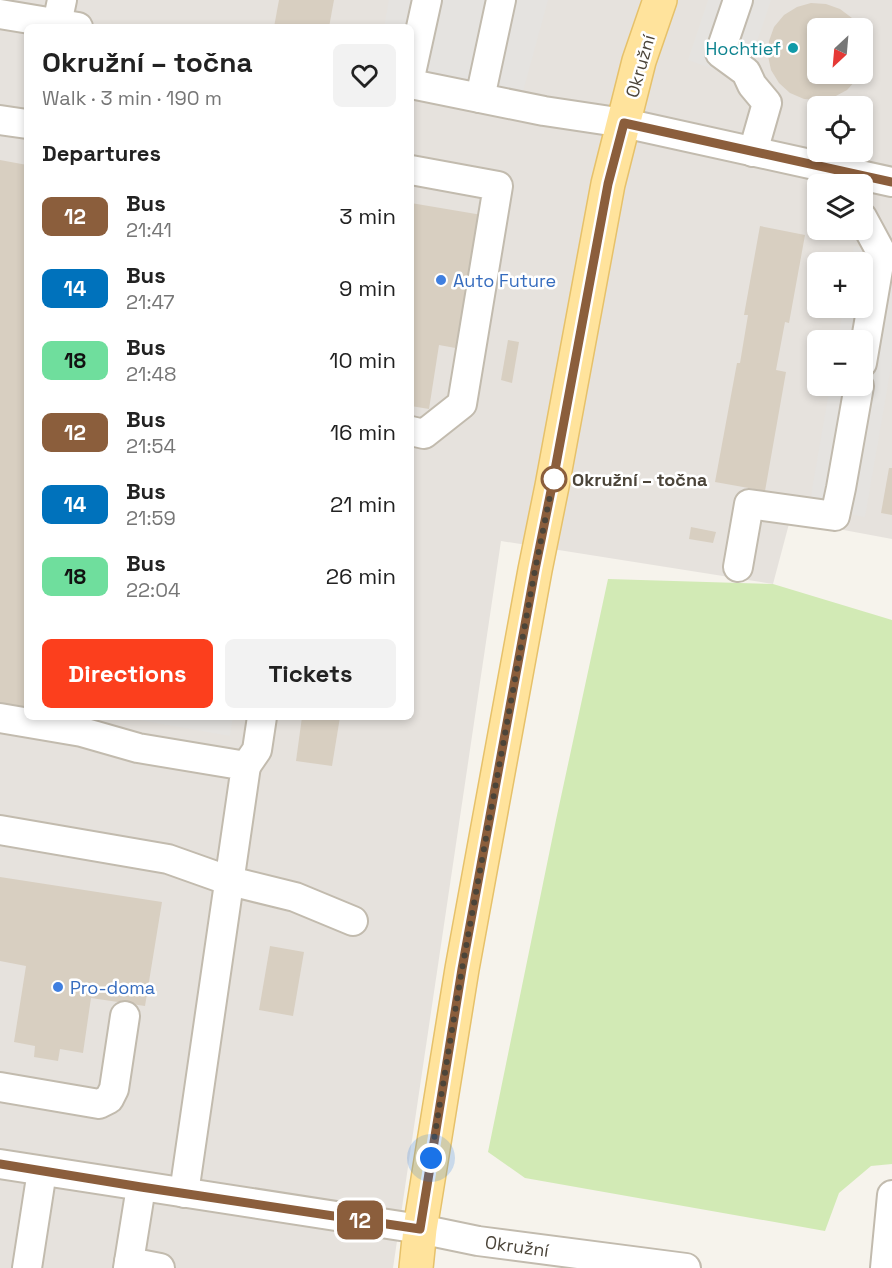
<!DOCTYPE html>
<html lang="en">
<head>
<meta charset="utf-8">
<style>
  body { margin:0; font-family:"Space Grotesk",sans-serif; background:#f2f2f2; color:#222; height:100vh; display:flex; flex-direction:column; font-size:22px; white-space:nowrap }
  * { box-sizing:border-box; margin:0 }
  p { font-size:20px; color:#767676 }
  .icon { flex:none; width:33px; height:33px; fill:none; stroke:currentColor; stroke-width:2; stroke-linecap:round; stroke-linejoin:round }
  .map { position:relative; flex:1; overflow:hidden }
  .panel { position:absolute; left:24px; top:24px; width:390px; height:696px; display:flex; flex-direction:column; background:#fff; border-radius:9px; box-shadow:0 3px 9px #0003 }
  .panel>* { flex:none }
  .badge { padding:0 12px; border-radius:9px; font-size:21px; line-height:39px }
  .needle { width:39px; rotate:206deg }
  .buttons { position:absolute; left:807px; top:18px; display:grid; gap:12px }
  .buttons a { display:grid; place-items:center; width:66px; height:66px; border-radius:9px; background:#fff; box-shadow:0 3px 9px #0003; font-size:30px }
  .you { position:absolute; width:30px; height:30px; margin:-15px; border:4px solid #fff; border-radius:50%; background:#1a73e8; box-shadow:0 0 0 9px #1a73e833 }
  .map>.badge { position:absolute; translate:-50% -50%; box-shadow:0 0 0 3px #fff }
  h2 { padding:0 18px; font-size:22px; line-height:54px }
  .round { display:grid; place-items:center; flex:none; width:63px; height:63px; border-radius:9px; background:#f2f2f2 }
  .summary { display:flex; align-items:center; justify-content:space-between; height:102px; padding:0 18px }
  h1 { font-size:28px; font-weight:700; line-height:45px }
  .button { display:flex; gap:12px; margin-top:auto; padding:12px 18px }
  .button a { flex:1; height:69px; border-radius:9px; background:#fc3f1d; color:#fff; font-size:24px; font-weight:700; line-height:69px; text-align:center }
  .button a+a { background:#f2f2f2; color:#222 }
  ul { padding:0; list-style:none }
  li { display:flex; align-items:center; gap:18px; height:72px; padding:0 18px }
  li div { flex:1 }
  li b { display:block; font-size:22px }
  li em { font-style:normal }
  li .badge { min-width:66px; font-weight:700; text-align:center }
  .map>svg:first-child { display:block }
</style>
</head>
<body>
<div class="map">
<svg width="892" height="1268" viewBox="0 0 892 1268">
  <rect width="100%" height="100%" fill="#f6f3ec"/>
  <path fill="#e6e2dd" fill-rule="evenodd" d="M0 0H892V539L790 520 773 584 501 541 393 1268H0ZM27 27H411V717H27ZM818 28H862V74H818ZM818 106H862V152H818ZM818 184H862V230H818ZM818 262H862V308H818ZM818 340H862V386H818Z"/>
  <path fill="#d2eab5" d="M608 579 773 584 892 620V1164L871 1166 839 1193 825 1231 525 1178 488 1152 556 820Z"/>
  <g fill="#e5e3e0">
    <path d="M389 0H548L522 95 411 69V27H384Z"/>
    <path d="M708 0H771L744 80 688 60Z"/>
    <path d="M854 246 892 253V361L865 517 809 507 830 386H862V340H838L843 308H862V262H851Z"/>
    <path d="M123 717H233L230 736Z"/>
  </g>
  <g fill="#d8cfc1">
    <path d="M279 0H334L329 27H274Z"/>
    <path d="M811 3 826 4 840 9 852 18 859 28H818V74H859L857 79 847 90 834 97 819 100 804 99 790 93 779 83 771 70 768 56 769 41 774 27 784 15 797 7Z"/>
    <path d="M0 160 27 165V708L0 703Z"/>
    <path d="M411 203 482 215 461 349 439 345 429 409 411 406Z"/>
    <path d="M760 226 805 235 789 323 785 322 776 370 786 372 765 491 715 482 737 363H740L748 315H744Z"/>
    <path d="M508 340 519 342 512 383 501 380Z"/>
    <path d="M889 468H892V515L881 513Z"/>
    <path d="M691 527 716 532 713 543 689 539Z"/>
    <path d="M302 717H340L332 766 296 761Z"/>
    <path d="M0 877 162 902 145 1006 91 998 83 1053 60 1049 58 1061 34 1057 35 1046 14 1042 26 966 0 961Z"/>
    <path d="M270 946 304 952 293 1016 259 1010Z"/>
  </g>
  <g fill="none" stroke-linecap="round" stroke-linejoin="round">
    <defs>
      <g id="minor">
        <path d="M738 0 720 53 746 72 752 85 767 103 753 152"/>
        <path d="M0 14 78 27"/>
        <path d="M57 24 62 0"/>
        <path d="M411 73 427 0"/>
        <path d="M411 84 544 111 624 123 892 182"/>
        <path d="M480 98 501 0"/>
        <path d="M0 120 27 124"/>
        <path d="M411 170 498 186 462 404 424 434 411 431"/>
        <path d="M862 217 881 252 862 363"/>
        <path d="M738 567 749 504 835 516 841 488 859 386"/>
        <path d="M0 718 82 732 138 748 246 766 184 1193"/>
        <path d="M246 766 257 750 262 717"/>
        <path d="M0 830 168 859 230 881 295 897 353 921"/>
        <path d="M0 1087 99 1104 109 1099 114 1089 125 1016"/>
        <path d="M0 1164 420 1229 478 1241 686 1268"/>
        <path d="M129 1262 160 1268"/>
        <path d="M27 1268 42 1171"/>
        <path d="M128 1268 141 1187"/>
        <path d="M885 1268 892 1195"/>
      </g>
      <path id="major" d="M416 1268 420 1229 462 969 535 570 552 486 608 184 639 61 660 0"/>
    </defs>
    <use href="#minor" stroke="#c2bbae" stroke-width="32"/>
    <use href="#major" stroke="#e6c16a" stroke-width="36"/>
    <use href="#minor" stroke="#fff" stroke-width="28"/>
    <use href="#major" stroke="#ffe39c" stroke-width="33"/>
  </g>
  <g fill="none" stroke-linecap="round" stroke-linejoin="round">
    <defs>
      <path id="line" d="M0 1164 141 1187 420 1229 462 969 535 570 552 486 608 184 624 123 892 182"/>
    </defs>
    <use href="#line" stroke="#fff" stroke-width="14"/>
    <use href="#line" stroke="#8b5e3c" stroke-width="9"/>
    <path stroke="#4b4439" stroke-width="6" stroke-dasharray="0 10.8" d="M431 1158 462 969 535 570 554 476V479"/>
  </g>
  <circle fill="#0f9aa8" stroke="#fff" stroke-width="2" cx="793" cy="48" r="6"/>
  <g fill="#3f7fe0" stroke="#fff" stroke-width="2">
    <circle cx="441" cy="280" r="6"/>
    <circle cx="58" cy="987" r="6"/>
  </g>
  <circle fill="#fff" stroke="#8b5e3c" stroke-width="3" cx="554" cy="479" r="12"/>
  <g text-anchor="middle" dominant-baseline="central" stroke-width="5" stroke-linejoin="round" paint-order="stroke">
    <g font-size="18" fill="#0d838f" stroke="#fff" text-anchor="end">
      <text x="781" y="48">Hochtief</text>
    </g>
    <g font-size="18" fill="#4b4439" stroke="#fff">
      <text transform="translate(640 66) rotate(-74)">Okružní</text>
      <text transform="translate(517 1246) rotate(8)">Okružní</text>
    </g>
    <g font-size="18" fill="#366cbe" stroke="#fff" text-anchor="start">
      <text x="453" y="280">Auto Future</text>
      <text x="70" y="987">Pro-doma</text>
    </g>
    <g font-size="18" font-weight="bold" fill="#4b4439" stroke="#fff" text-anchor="start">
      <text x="572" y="479">Okružní – točna</text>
    </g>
  </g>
</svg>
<div class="buttons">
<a><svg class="needle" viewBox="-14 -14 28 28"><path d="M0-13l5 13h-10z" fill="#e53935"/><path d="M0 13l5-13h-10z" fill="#767676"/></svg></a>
<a><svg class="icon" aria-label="locate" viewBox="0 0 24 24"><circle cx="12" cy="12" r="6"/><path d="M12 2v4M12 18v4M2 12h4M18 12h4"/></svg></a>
<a><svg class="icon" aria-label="layers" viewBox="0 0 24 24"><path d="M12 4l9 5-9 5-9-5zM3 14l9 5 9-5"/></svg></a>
<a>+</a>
<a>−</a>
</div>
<div class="you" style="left:431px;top:1158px"></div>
<b class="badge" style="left:360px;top:1220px;background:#8b5e3c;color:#fff">12</b>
<section class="panel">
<div class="summary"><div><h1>Okružní – točna</h1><p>Walk · 3 min · 190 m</p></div><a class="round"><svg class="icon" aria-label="heart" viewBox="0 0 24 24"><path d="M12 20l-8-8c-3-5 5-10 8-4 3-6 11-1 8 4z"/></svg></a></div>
<h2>Departures</h2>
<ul>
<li><span class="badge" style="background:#8b5e3c;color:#fff">12</span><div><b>Bus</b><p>21:41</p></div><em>3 min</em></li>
<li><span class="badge" style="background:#0072bc;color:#fff">14</span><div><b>Bus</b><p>21:47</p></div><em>9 min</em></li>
<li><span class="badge" style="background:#6fde9d;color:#111">18</span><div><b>Bus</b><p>21:48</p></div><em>10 min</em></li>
<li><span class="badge" style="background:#8b5e3c;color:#fff">12</span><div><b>Bus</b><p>21:54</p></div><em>16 min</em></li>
<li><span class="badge" style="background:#0072bc;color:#fff">14</span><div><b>Bus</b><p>21:59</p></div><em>21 min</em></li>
<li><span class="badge" style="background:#6fde9d;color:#111">18</span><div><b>Bus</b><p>22:04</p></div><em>26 min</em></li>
</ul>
<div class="button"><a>Directions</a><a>Tickets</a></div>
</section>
</div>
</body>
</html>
